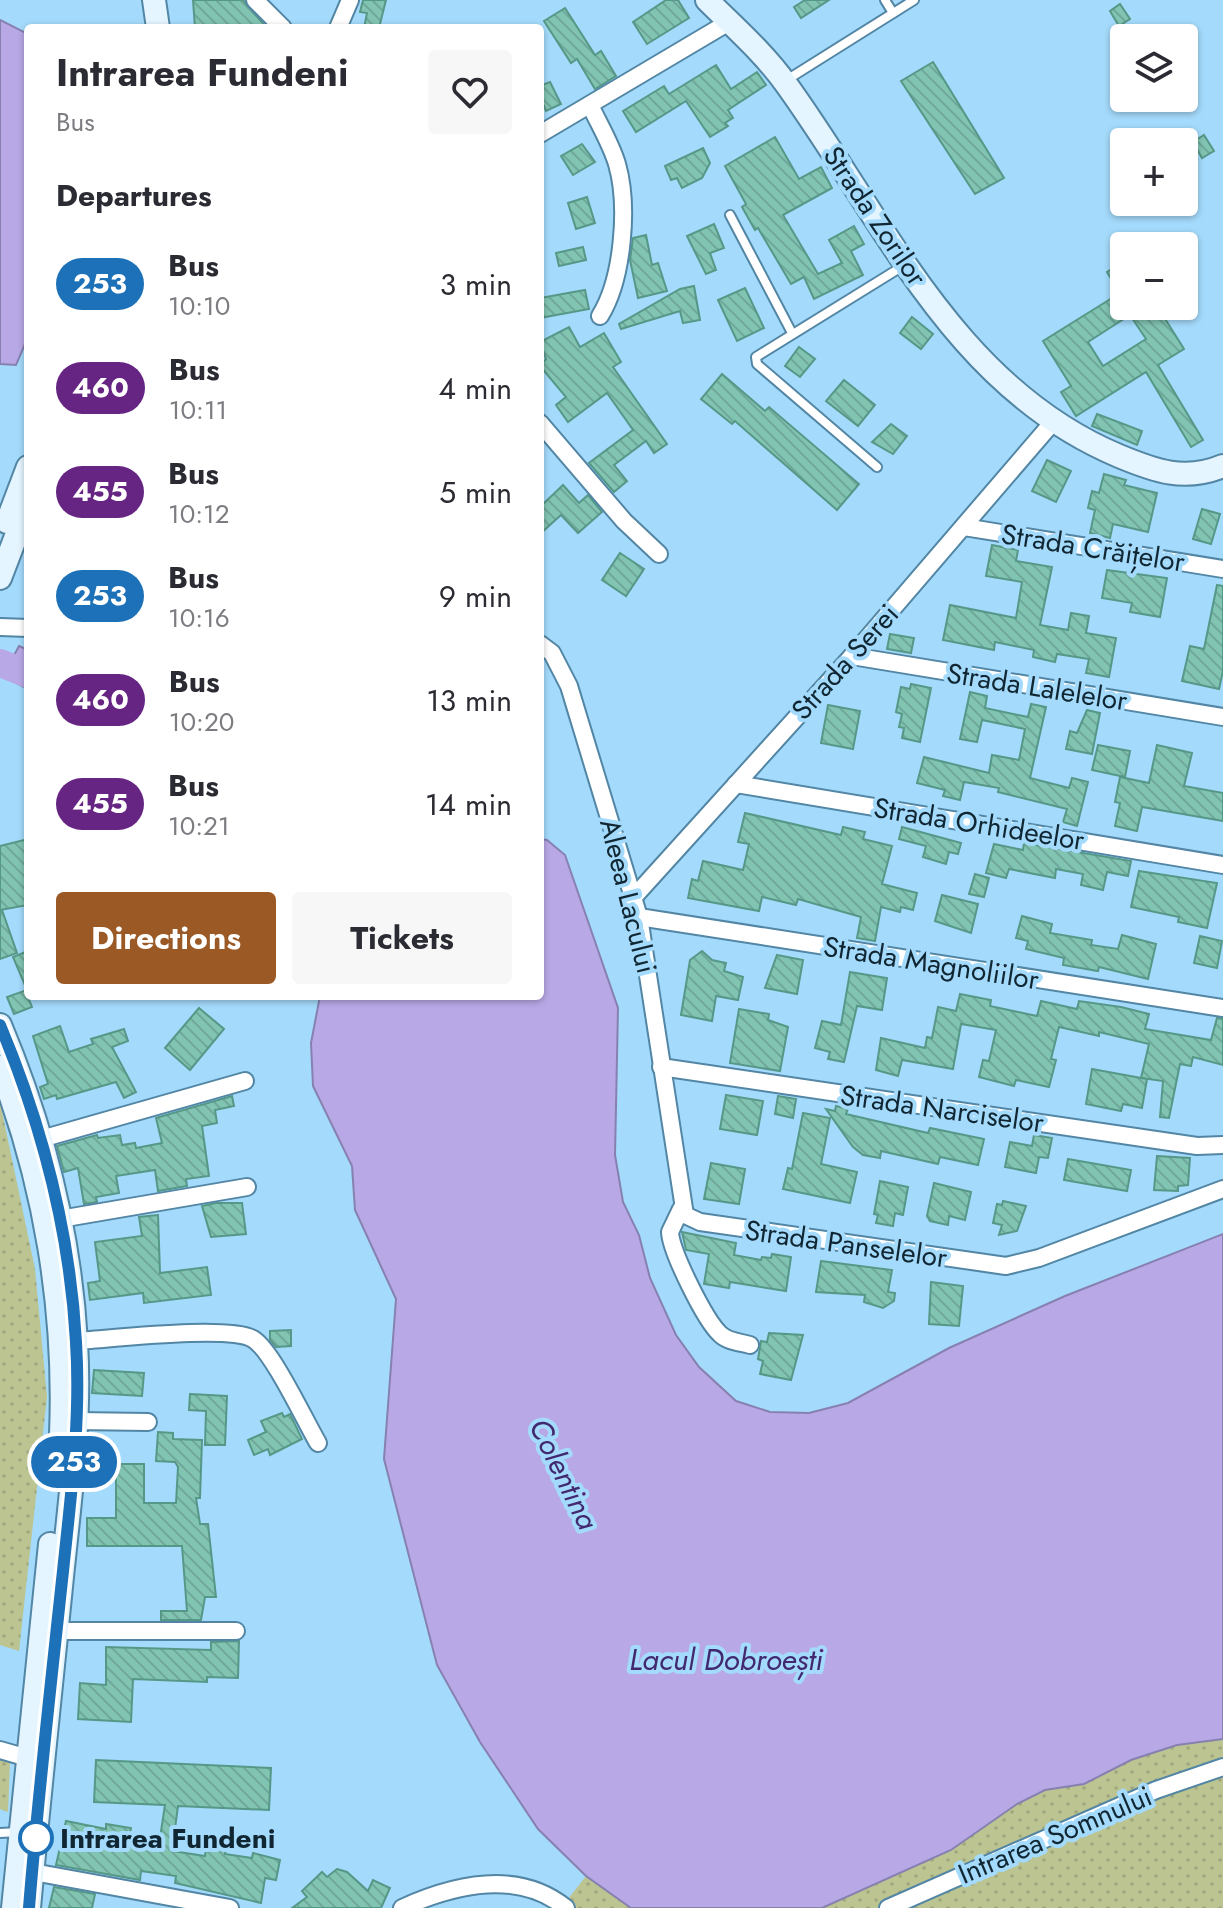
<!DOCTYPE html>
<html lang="en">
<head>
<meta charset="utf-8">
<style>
  body { margin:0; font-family:Jost,sans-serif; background:#f7f7f7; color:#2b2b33; height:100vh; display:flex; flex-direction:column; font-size:30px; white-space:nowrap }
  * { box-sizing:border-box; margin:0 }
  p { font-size:26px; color:#7c7c81 }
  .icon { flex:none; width:44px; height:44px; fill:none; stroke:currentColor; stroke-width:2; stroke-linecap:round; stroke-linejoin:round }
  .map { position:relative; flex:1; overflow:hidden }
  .sheet { position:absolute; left:24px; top:24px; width:520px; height:976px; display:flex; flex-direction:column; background:#fff; border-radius:8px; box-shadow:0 2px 6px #0004 }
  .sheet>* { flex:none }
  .badge { padding:0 16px; border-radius:26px; font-size:28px; line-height:52px }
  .buttons { position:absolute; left:1110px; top:24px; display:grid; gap:16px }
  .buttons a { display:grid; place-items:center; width:88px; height:88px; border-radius:8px; background:#fff; box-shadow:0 2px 6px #0004; font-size:40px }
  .map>.badge { position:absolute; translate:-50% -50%; box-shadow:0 0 0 4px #fff }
  h2 { padding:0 32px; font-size:30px; line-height:72px }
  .round { display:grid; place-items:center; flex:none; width:84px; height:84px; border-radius:8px; background:#f7f7f7 }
  .overview { display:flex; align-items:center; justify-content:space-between; height:136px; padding:0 32px }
  h1 { font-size:38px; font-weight:700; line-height:60px }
  .action { display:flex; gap:16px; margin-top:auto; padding:16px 32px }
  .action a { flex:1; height:92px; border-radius:8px; background:#9a5925; color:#fff; font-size:32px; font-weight:700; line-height:92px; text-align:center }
  .action a+a { background:#f7f7f7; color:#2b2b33 }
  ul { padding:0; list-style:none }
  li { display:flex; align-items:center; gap:24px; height:104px; padding:0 32px }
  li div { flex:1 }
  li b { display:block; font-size:30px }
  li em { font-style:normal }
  li .badge { min-width:88px; font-weight:700; text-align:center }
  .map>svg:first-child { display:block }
</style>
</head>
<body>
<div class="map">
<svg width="1223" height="1908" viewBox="0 0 1223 1908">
  <defs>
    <pattern id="grass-dots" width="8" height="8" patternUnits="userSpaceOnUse" patternTransform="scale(2)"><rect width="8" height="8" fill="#bcc491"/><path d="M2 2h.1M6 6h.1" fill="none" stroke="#a1a87e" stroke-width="1.8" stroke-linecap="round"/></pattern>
    <pattern id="building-back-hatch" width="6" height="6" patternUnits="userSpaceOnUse" patternTransform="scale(2)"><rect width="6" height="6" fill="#82c4b2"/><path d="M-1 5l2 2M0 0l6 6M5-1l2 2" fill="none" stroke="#6fa89a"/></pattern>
  </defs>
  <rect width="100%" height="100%" fill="#a4dafb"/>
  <g fill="url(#grass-dots)">
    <path d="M0 1102 35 1269 47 1397 19 1651 0 1645Z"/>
    <path d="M1223 1739V1908H822L951 1850 1017 1804 1045 1790 1084 1784 1131 1760 1177 1745Z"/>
    <path d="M0 1759 10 1763 8 1812 0 1809Z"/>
    <path d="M586 1876 631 1908H561Z"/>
  </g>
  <g fill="#b8a8e6" stroke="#8681b0" stroke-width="2">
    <path d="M0 20 28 34V337L16 365 0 364Z"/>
    <path d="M19 646 28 650V689L3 676Z"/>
    <path d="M540 839 547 840 565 855 618 1008 615 1155 623 1202 639 1235 650 1278 676 1335 699 1367 736 1401 770 1412 809 1413 848 1403 949 1348 1065 1296 1223 1234V1739L1177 1745 1131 1760 1084 1784 1045 1790 1017 1804 951 1850 822 1908H631L586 1876 538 1829 480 1742 437 1665 384 1459 396 1299 355 1210 352 1166 313 1086 311 1043 320 996H540Z"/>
  </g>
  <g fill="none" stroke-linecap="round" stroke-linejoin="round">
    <path stroke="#b8a8e6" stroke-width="28" d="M0 663 28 674"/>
  </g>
  <g fill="url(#building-back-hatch)" stroke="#569887" stroke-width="2" fill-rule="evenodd">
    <path d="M193 0H243L267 28H195Z"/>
    <path d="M363 0H386L379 28H364L367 13 360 12Z"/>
    <path d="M666 0H678L689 18 647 44 633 22Z"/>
    <path d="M805 0H829L801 18 794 7Z"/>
    <path d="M1120 4 1130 19 1119 26 1110 11Z"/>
    <path d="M565 8 595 55 601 51 616 76 595 89 577 59 571 63 544 21Z"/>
    <path d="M933 62 1004 178 975 194 901 81Z"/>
    <path d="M716 65 731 89 757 72 766 85 728 110 733 118 725 123 728 126 710 137 686 101 636 132 623 111 664 86 669 94Z"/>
    <path d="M550 82 561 104 546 111 544 106 540 108V86Z"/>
    <path d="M1204 135 1214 151 1202 158 1193 142Z"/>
    <path d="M775 137 799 179 821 167 832 188 783 215 818 274 842 263 829 240 854 226 864 244 851 251 863 275 814 299 804 277 791 284 758 228 755 230 742 207 746 204 725 166Z"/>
    <path d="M582 144 595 162 573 175 561 156Z"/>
    <path d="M703 148 710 163 702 178 682 188 677 178 671 180 665 166Z"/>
    <path d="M587 197 595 223 576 229 568 203Z"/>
    <path d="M714 224 724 248 710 253 716 270 706 274 687 236Z"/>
    <path d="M646 235 652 265 658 263 667 291 638 298 630 260 633 238Z"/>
    <path d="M583 247 586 260 559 266 556 253Z"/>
    <path d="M1124 261V306H1157L1184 349 1158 365 1203 440 1191 447 1146 372 1076 416 1061 392 1071 386 1043 341 1120 293 1107 272ZM1130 315 1146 339 1103 366 1088 342Z"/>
    <path d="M694 286 700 320 683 323 680 311 621 329 619 324 680 289Z"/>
    <path d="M745 288 764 328 737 341 718 300Z"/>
    <path d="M585 290 589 309 540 318V298Z"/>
    <path d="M912 317 933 334 921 349 900 333Z"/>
    <path d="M569 327 580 347 604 333 621 362 613 367 667 444 654 453 646 441 614 465 627 481 614 492 589 463 633 430 607 393 568 422 556 405 566 397 540 366 546 359 540 342Z"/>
    <path d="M799 347 815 359 800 377 785 366Z"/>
    <path d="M722 374 765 411 769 407 859 484 837 510 735 421 732 424 701 399Z"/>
    <path d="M844 380 875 405 858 426 826 401Z"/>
    <path d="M1097 414 1142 431 1137 445 1092 426Z"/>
    <path d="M891 424 907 436 893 454 872 442Z"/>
    <path d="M1047 460 1071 471 1056 502 1032 491Z"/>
    <path d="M1104 474 1126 480 1124 485 1157 493 1148 532 1113 524 1110 538 1090 533 1095 510 1088 508 1092 491 1099 493Z"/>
    <path d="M563 485 579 503 588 495 602 512 578 533 561 515 540 534V507Z"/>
    <path d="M1202 509 1220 514 1211 544 1193 539Z"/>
    <path d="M992 545 1018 550 1016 561 1052 567 1040 625 1068 630 1071 613 1089 616 1086 633 1116 638 1109 677 1086 673 1089 659 1057 654 1055 662 1033 657 1034 650 995 642 994 650 943 640 950 605 1016 618 1022 582 986 576Z"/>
    <path d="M620 553 644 569 626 596 602 580Z"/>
    <path d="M1107 570 1167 578 1160 617 1130 612 1132 603 1102 598Z"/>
    <path d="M1217 585 1223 586V671L1219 689 1182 681 1190 646 1204 649Z"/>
    <path d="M890 634 914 638 911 653 887 649Z"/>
    <path d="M911 684 931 688 920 742 902 738 904 728 899 727 902 714 896 712 901 687 910 689Z"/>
    <path d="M970 692 987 696 985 708 1028 717 1031 704 1046 707 1030 778 1069 788 1072 778 1088 782 1077 826 1063 822 1067 809 998 792 999 788 964 782 960 800 943 796 945 790 917 783 924 757 989 773 992 755 1019 760 1025 729 982 720 977 742 960 739Z"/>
    <path d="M828 705 860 711 853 749 821 743Z"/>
    <path d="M1087 710 1100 713 1092 754 1066 749 1070 731 1077 733Z"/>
    <path d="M1098 745 1130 751 1125 777 1092 770Z"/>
    <path d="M1157 745 1192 753 1184 786 1223 793V821L1142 807 1137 831 1115 826 1120 803 1115 802 1120 777 1149 783Z"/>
    <path d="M745 813 841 835 843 827 865 832 863 839 892 846 882 884 917 893 913 910 901 907 900 912 881 907 875 941 857 938 861 917 798 899 796 905 762 897 759 911 688 898 692 879 698 881 703 861 743 870 749 844 738 842Z"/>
    <path d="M902 827 961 843 958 854 949 852 946 864 923 857 926 846 899 839Z"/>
    <path d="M28 839V905L0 910V846Z"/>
    <path d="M1024 843 1131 861 1128 876 1107 872 1103 890 1081 885 1083 874 1056 869 1055 878 1009 869 1006 878 986 873 994 844 1023 850Z"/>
    <path d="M1139 871 1217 883 1207 928 1178 922 1179 917 1131 907Z"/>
    <path d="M975 874 989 878 984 897 969 894Z"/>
    <path d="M942 895 978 904 971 933 935 921Z"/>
    <path d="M2 910 17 953 0 959V911Z"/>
    <path d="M1022 916 1052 924 1050 933 1092 940 1091 945 1118 949 1122 935 1156 944 1148 979 1099 967 1098 971 1063 965 1064 958 1026 949 1028 941 1016 938Z"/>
    <path d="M1200 936 1222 941 1217 968 1194 963Z"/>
    <path d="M28 951V997L32 1007 14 1014 7 997 27 990 13 957Z"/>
    <path d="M702 951 712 960 726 963 724 971 743 977 738 1000 716 996 712 1021 681 1015 690 960Z"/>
    <path d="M777 955 803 960 797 994 765 988Z"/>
    <path d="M850 972 887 978 882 1010 857 1006 844 1062 828 1059 830 1052 815 1048 822 1021 841 1025Z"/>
    <path d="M960 994 991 1000 990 1006 1037 1016 1041 1001 1077 1009 1079 1001 1121 1007 1149 1014 1145 1029 1211 1040 1217 1018 1223 1019V1065L1193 1057 1191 1066 1180 1064 1169 1118 1160 1117 1163 1081 1141 1078 1149 1044 1099 1032V1036L1059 1027 1051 1059 1056 1060 1049 1087 1016 1080 1014 1086 979 1077 983 1060 989 1061 996 1030 961 1024 953 1069 902 1060 898 1076 876 1070 881 1038 925 1048 927 1037 932 1038 938 1007 956 1011Z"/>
    <path d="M199 1008 224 1029 190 1070 165 1048Z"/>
    <path d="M739 1009 769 1014 768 1020 788 1027 780 1071 730 1063Z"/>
    <path d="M60 1026 69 1052 93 1044 91 1039 124 1029 128 1041 112 1047 136 1092 124 1098 116 1082 57 1099 56 1095 44 1099 40 1087 48 1084 33 1036Z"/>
    <path d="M1092 1069 1147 1079 1142 1108 1123 1104 1121 1111 1086 1104Z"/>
    <path d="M726 1095 763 1101 757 1135 720 1129Z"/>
    <path d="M232 1096 234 1106 215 1110 217 1123 202 1126 209 1176 186 1179 187 1186 158 1191 155 1170 116 1176 119 1193 96 1197 97 1202 84 1204 78 1168 64 1172 57 1146 97 1135 98 1138 120 1135 122 1145 135 1143 136 1148 162 1143 156 1118Z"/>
    <path d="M778 1096 796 1099 793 1118 775 1114Z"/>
    <path d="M836 1106 848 1109 846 1114 928 1133 930 1128 984 1139 978 1165 940 1157 938 1164 881 1151 880 1158 863 1155 853 1147 826 1109 835 1111Z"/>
    <path d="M803 1113 830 1118 821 1164 857 1172 850 1203 783 1189 788 1168 792 1169Z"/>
    <path d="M1034 1135 1052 1138 1048 1158 1039 1157 1036 1173 1005 1167 1010 1142 1032 1146Z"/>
    <path d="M1157 1156 1190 1158 1188 1185 1178 1186V1191L1154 1190Z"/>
    <path d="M1068 1159 1131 1170 1127 1191 1064 1180Z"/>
    <path d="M711 1163 745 1169 739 1204 704 1199Z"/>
    <path d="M880 1181 908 1187 903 1215 895 1213 893 1226 876 1223 878 1215 874 1214Z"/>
    <path d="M934 1183 971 1192 965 1220 949 1216 948 1225 930 1221 927 1216Z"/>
    <path d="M1003 1201 1026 1206 1017 1231 999 1235 1002 1225 993 1223 997 1204 1002 1205Z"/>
    <path d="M216 1203H242L246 1234 211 1237 202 1206Z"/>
    <path d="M158 1215 160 1273 207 1267 211 1295 144 1303 143 1293 90 1300 88 1283 100 1281 95 1242 142 1236 139 1217Z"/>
    <path d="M682 1232 736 1243 734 1255 761 1260 762 1257 771 1258 772 1254 791 1257 786 1291 730 1282 729 1288 704 1284 709 1254 686 1250Z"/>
    <path d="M821 1261 892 1270 888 1292 895 1293 894 1301 883 1308 864 1302 865 1295 816 1292Z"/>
    <path d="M931 1282 963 1286 959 1326 929 1324Z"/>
    <path d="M291 1330V1346L276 1347 270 1340V1331Z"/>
    <path d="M769 1333 803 1335 791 1380 760 1374 763 1361 758 1359 761 1341 767 1342Z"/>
    <path d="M94 1370 144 1373 142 1396 92 1393Z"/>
    <path d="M190 1394 227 1396 225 1445H205L206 1411 189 1410Z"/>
    <path d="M282 1413 284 1417 290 1414 302 1439 270 1455 268 1449 254 1455 248 1440 266 1432 261 1421Z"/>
    <path d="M158 1432 173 1433V1439L202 1440 200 1498H196L200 1524H208L216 1597H205L201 1620H161V1611H187L182 1546H87V1518H116V1464H144V1503H176L178 1467 175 1462 156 1461Z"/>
    <path d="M239 1641 238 1678 207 1677V1682L133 1679 131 1722 78 1719 80 1683 106 1685V1647L211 1650V1642Z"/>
    <path d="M96 1760 271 1768 269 1810 178 1806 172 1851 205 1856 208 1835 228 1838 225 1854 252 1858 253 1853 280 1860 276 1880 265 1878 261 1903 175 1883 176 1876 141 1871 140 1880 56 1865 66 1821 106 1829V1824L131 1828 130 1833 160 1838 165 1805 94 1802Z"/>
    <path d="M337 1869 347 1872 368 1891 373 1880 390 1888 381 1908H292L307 1897 302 1891 322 1872 327 1877Z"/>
    <path d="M54 1887 95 1894 92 1908H49Z"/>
  </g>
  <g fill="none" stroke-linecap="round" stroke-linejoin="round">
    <defs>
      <g id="lane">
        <path d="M885 0 893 13"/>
        <path d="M785 81 914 0"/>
        <path d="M730 215 792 333"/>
        <path d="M877 467 757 364 756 357 903 266"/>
        <path d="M0 1833 19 1832"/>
      </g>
      <g id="street">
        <path d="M255 0 283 28"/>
        <path d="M338 28 350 0"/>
        <path d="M591 107C600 126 611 144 617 164 629 206 623 279 600 316"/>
        <path d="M540 134 729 22"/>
        <path d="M540 423 624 521 659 554"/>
        <path d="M964 527 1223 569"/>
        <path d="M0 627 28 628"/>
        <path d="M540 644 552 653 569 686 639 917 685 1215 700 1222 1006 1266 1039 1258 1223 1189"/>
        <path d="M852 656 1223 717"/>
        <path d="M736 784 1223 865"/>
        <path d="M633 898 852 656 1053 422"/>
        <path d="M639 917 1223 1008"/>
        <path d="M661 1067 1197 1146 1223 1145"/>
        <path d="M41 1139 245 1081"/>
        <path d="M681 1209 670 1232C671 1252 705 1320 720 1334 728 1342 740 1342 750 1345"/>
        <path d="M60 1219 247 1187"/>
        <path d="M76 1341C111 1339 229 1325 253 1339 272 1350 305 1421 318 1443"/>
        <path d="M76 1421 148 1422"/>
        <path d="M57 1631H236"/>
        <path d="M0 1750 28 1758"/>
        <path d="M33 1872 230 1908"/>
        <path d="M402 1908C455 1884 518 1869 566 1908"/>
        <path d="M888 1908 1156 1790 1223 1767"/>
      </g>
      <g id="secondary">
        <path d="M154 0 158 28"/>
        <path d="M707 0C734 27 764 53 786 84 885 221 954 387 1119 456 1155 471 1185 482 1223 466"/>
        <path d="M7 522 28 467"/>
        <path d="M0 578 28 505"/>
        <path d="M0 1025C42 1125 70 1233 76 1342 81 1420 70 1499 62 1577 51 1687 39 1797 29 1908"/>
        <path d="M0 1067C45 1183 66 1309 61 1434"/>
        <path d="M13 1908 50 1544"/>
      </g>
    </defs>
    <use href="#lane" stroke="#5286a4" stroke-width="12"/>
    <use href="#street" stroke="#5286a4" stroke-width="20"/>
    <use href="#secondary" stroke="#5286a4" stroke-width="26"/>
    <use href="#lane" stroke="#fff" stroke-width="8"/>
    <use href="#street" stroke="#fff" stroke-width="16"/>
    <use href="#secondary" stroke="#e5f5ff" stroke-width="22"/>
  </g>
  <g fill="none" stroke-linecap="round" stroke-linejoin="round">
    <defs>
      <path id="line" d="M0 1025C42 1125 70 1234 76 1342 81 1418 71 1495 63 1571 51 1683 38 1795 29 1908"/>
    </defs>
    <use href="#line" stroke="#fff" stroke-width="18"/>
    <use href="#line" stroke="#1d71b8" stroke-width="12"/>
  </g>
  <circle fill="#fff" stroke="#1d71b8" stroke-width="4" cx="36" cy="1838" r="16"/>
  <g text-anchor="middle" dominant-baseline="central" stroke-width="8" stroke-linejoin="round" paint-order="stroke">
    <g font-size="28" fill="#102632" stroke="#a4dafb">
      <text transform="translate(875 216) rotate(56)">Strada Zorilor</text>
      <text transform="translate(1093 548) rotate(9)">Strada Crăițelor</text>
      <text transform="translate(845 662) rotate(-48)">Strada Serei</text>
      <text transform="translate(1037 687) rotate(9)">Strada Lalelelor</text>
      <text transform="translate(979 824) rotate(9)">Strada Orhideelor</text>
      <text transform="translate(628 896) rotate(76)">Aleea Lacului</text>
      <text transform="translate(931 963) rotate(9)">Strada Magnoliilor</text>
      <text transform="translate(942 1109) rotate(8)">Strada Narciselor</text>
      <text transform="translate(846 1244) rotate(8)">Strada Panselelor</text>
      <text transform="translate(1055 1835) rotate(-23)">Intrarea Somnului</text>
    </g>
    <g font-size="28" font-weight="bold" fill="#102632" stroke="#a4dafb" text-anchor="start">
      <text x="60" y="1838">Intrarea Fundeni</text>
    </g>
    <g font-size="30" font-style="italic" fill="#41286f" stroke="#a4dafb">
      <text transform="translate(564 1474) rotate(64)">Colentina</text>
      <text x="726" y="1659">Lacul Dobroești</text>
    </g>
  </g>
</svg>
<div class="buttons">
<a><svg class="icon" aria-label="layers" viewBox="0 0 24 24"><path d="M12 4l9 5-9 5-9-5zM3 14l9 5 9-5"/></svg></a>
<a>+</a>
<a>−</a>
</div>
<b class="badge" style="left:74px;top:1462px;background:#1d71b8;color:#fff">253</b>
<section class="sheet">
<div class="overview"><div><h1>Intrarea Fundeni</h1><p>Bus</p></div><a class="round"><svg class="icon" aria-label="heart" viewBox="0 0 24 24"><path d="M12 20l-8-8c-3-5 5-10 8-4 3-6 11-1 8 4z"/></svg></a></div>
<h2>Departures</h2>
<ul>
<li><span class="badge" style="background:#1d71b8;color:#fff">253</span><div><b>Bus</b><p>10:10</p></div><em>3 min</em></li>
<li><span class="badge" style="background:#662483;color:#fff">460</span><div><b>Bus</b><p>10:11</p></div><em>4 min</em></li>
<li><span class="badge" style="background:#662483;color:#fff">455</span><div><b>Bus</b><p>10:12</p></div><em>5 min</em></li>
<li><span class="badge" style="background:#1d71b8;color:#fff">253</span><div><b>Bus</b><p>10:16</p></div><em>9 min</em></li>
<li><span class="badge" style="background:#662483;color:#fff">460</span><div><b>Bus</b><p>10:20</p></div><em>13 min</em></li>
<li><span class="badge" style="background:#662483;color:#fff">455</span><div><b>Bus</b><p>10:21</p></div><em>14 min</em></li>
</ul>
<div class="action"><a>Directions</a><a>Tickets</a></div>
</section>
</div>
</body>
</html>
